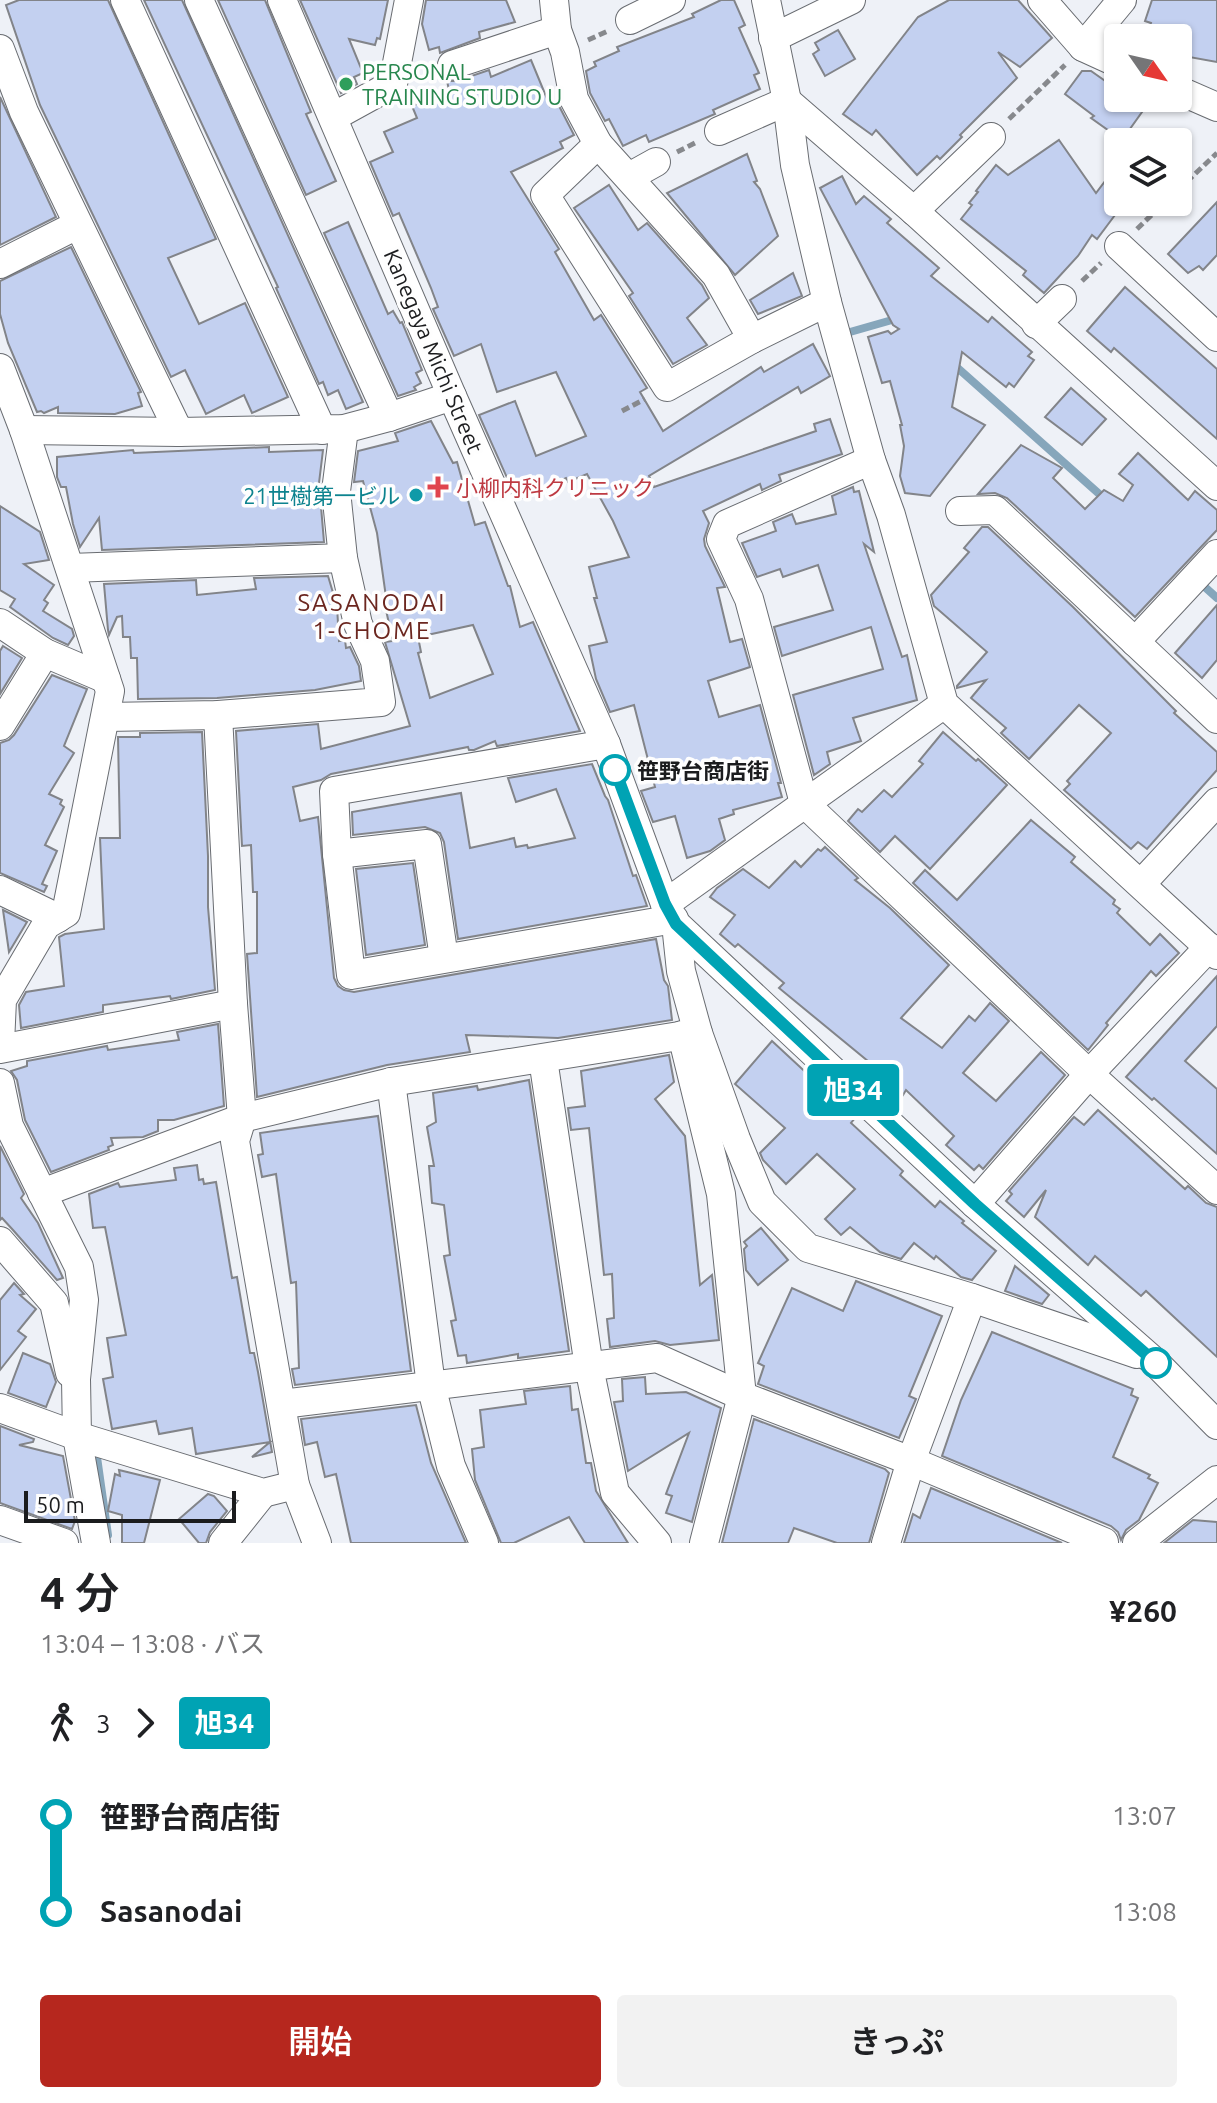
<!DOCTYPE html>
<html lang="ja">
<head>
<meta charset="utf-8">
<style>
  body { margin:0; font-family:Ubuntu,"Noto Sans JP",sans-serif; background:#f2f2f2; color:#202124; height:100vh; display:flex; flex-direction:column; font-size:30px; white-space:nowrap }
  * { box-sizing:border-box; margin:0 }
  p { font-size:26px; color:#757577 }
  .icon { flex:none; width:44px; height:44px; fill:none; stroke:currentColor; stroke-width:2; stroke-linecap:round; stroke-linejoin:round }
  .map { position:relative; height:1543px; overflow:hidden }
  .details { display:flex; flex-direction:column; background:#fff; flex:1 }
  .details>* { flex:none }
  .badge { padding:0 16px; border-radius:6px; font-size:28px; line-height:52px }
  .needle { width:52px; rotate:124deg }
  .fabs { position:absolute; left:1104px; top:24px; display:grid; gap:16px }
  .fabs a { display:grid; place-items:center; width:88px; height:88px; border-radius:8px; background:#fff; box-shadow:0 2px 6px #0004; font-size:40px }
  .scale { position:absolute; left:24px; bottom:20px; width:212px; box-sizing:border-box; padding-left:8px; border:4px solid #1b1c1e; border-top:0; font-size:22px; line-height:28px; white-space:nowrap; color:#1b1c1e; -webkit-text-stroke:6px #fefefe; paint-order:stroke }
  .map>.badge { position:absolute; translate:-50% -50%; box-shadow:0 0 0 4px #fff }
  .legs { display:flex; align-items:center; gap:12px; height:88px; padding:0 40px; font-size:26px }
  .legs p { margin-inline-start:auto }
  .head { display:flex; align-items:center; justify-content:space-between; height:136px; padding:0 40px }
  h1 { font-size:44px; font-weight:600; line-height:60px }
  .cta { display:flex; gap:16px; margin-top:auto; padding:16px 40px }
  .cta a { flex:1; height:92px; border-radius:8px; background:#b6271e; color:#fff; font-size:32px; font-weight:600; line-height:92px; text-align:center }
  .cta a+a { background:#f2f2f2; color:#202124 }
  ul { padding:0 40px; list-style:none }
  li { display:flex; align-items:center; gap:28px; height:96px; font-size:30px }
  li i { display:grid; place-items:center; width:12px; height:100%; margin:0 10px; background:currentColor }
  li i::after { content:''; width:20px; height:20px; margin:-10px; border:6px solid; border-radius:50%; background:#fff }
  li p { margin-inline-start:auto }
  li:first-child i { background:linear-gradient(#0000 50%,currentColor 0) }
  li:last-child i { background:linear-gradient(currentColor 50%,#0000 0) }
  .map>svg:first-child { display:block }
</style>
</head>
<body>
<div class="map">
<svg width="1217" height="1543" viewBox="0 0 1217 1543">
  <rect width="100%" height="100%" fill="#eef1f7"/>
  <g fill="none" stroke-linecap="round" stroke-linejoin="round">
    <g stroke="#86a6bb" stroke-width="8">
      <path d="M850 332 899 318"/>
      <path d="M952 363 1106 500"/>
      <path d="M1197 580 1217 598"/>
      <path d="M96 1450 108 1535"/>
    </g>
  </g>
  <g fill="#c3d0f0" stroke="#828489" stroke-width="2" fill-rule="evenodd">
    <path d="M19 0H108L216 239 168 258 199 324 245 303 288 397 252 413 244 395 206 414 185 370 171 377 40 105 6 5Z"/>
    <path d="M144 0H182L363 402 346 409 338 390 328 395 323 382 319 384 276 288 278 287Z"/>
    <path d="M218 0H265L311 112 306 114 336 181 306 195Z"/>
    <path d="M300 0H388L380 39 377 38 375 45 349 39 363 73 354 77 357 84 341 93Z"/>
    <path d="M426 0H506L515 22 479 32 480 38 440 53 439 47 429 50 422 24Z"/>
    <path d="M721 0H734L745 25 739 28 759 73 754 75 760 89 713 110 715 114 649 142 646 135 623 146 609 119 605 121 590 93 586 71 596 66 594 62 619 51 617 47 694 17 692 14Z"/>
    <path d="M949 0H1018L1052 38 1020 67 998 52 1017 78 960 135 962 137 940 159 937 156 917 175 876 130 872 135 843 114 918 17Z"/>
    <path d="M1152 0H1217V62L1178 55V38H1146L1151 23 1145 21Z"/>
    <path d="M838 30 855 59 825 76 813 54 819 50 815 43Z"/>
    <path d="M531 60 550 106 557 102 574 135 560 142 563 148 511 172 559 249 555 252 594 320 601 315 647 388 640 392 663 431 761 367 764 372 813 344 830 376 801 393 798 387 649 476 654 487 816 431 814 424 830 419 842 454 779 475 781 481 762 490 760 484 703 511 709 523 704 539 705 546 725 587 717 588 730 642 742 639 750 667 708 681 719 717 760 705 781 783H778L782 797 733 810 734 814 719 819 725 840 710 851 687 858 675 816 653 822 641 791 655 787 634 705 610 712 596 679 589 646 607 642 594 598H597L589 567 629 557 613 521 587 474 568 482 566 478 517 500 479 415 515 401 536 456 586 436 556 372 497 392 481 344 454 356 433 309 438 307 431 288 399 213 393 216 370 162 393 152 384 132 417 118 412 106 449 90 447 81H457L489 70 491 77Z"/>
    <path d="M1082 71H1091L1118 90V98H1152L1122 140 1091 118 1094 116 1065 94Z"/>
    <path d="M0 97 56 217 0 245Z"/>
    <path d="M1059 140 1096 193 1118 164V211L1097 239 1092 235 1078 256 1044 293 1023 275 1026 271 961 219 972 205 969 203 978 192 976 191 996 165 1008 175Z"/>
    <path d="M747 154 757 181 754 182 760 189 778 236 735 275 667 193Z"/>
    <path d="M842 176 856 204 864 196 891 219 887 223 939 268 931 276 988 322 992 317 1032 352 1028 356 1034 360 1014 387 1009 383 1006 387 962 352 952 407 985 425 930 496 905 493 900 476 904 446 900 425H902L890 381 882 383 868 337 888 331 891 334 899 329 893 325 820 188Z"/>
    <path d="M609 185 638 230 647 223 702 285 709 298 687 318 707 345 673 364 629 296 633 293 574 208Z"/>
    <path d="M1217 202V255L1203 270 1199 266 1188 273 1168 254Z"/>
    <path d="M348 222 388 314 393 311 400 323 402 322 422 370 416 373 421 383 414 387 416 390 398 396 324 233Z"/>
    <path d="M71 247 141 392 138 393 142 406 115 414 58 413V407L44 413 41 411 37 412 8 343 0 314V281Z"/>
    <path d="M793 273 802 296 758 314 750 300Z"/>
    <path d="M1125 287 1217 369V439L1114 348 1111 352 1087 331Z"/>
    <path d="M1071 388 1106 419 1082 445 1045 417Z"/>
    <path d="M431 421 453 463 457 462 475 525 485 522 508 586H510L520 627 533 622 580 731 497 746 495 741 474 750H469L468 747 331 774 321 780 293 787 300 821 318 817 334 978 338 986 344 990 354 992 656 939 664 980 668 986 672 1020 558 1038 466 1035 470 1052 387 1065 257 1097 247 954 257 953V892H253L251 845 242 846 236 731 318 724 321 749 410 726 385 642 393 641 383 597H386L377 533 363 481 354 482 358 451 398 441 395 433ZM473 625 493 674 430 698 418 653 421 652 418 637Z"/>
    <path d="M1021 445 1062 468 1053 478 1085 509 1104 490 1123 501 1133 485 1119 474 1138 453 1188 500 1195 491 1217 510V530L1135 617 1007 498 995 493 978 494Z"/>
    <path d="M269 447V452L323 450 319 483 324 542 102 550 99 518 80 547 73 524 66 487H61L57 477V457L133 450 134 453Z"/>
    <path d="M853 487 854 492 859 491 874 552 864 544 902 657 907 655 917 700 853 718 861 741 827 752 830 764 814 775 793 695 883 669 871 627 782 656 774 627 833 610 818 565 783 577 780 569 757 577 742 543 776 531 773 522 792 514 796 524 836 514 832 496Z"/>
    <path d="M0 506 40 532 49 560 24 564 54 585 44 600 48 603 43 611 72 629 74 636 68 645 53 638 10 607 15 599 0 590Z"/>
    <path d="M982 527H988L1073 607 1176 711 1174 713 1217 752V770L1147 849 1138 842 1131 849 1064 790 1070 784 1067 781 1111 733 1079 705 1029 759 1001 733 1006 728 971 698 986 680 957 688V686L987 652 934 606 931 595 969 552 964 548Z"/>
    <path d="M328 576 337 606 339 641 345 640 346 648 350 647 359 666 361 681 315 690 217 698 138 699 137 658H131L130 637H123L122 616 117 617 109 635 108 630 104 584 196 580 197 595 256 589 254 578Z"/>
    <path d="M1217 605V660L1202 678 1175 653Z"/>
    <path d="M3 646 22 658 0 694V651Z"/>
    <path d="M52 675 87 689 64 746 74 753 49 794 62 800 60 804 64 807 45 845 57 851 42 884 47 886 44 892 0 873V743L9 740 14 735Z"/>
    <path d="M202 732 208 856V907L215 990 171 999 170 996 103 1005V1012L21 1028 19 1005 26 992 64 986 59 937 65 934 104 929 100 838H120L118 737H140V733Z"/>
    <path d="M943 732 976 761 978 759 1007 785 930 869 895 836 880 852 848 821 858 809 862 812 884 790 892 797 923 764 919 761Z"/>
    <path d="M592 764 605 796 608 800 633 876 636 875 647 906 458 939 444 842 440 833 425 827 353 835 352 812 461 793 470 848 514 838 516 847 527 845 528 848 575 838 556 789 516 802 508 778Z"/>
    <path d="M1031 820 1075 857 1071 862 1115 900 1113 904 1120 909 1117 913 1150 945 1160 934 1179 953 1156 976 1151 971 1106 1023 1108 1025 1088 1050 913 883 925 870 957 900Z"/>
    <path d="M825 847 858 878 855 880 890 908 949 965 901 1018 942 1048 969 1016 975 1021 990 1003 1009 1021 963 1073 996 1101 1041 1052 1065 1075 983 1169 979 1165 974 1170 946 1145 954 1136 906 1090 903 1095 877 1076 880 1071 779 988 784 983 738 944 735 947 720 934 735 915 710 897 717 888 743 869 769 888 795 861 801 867 818 849 821 851Z"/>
    <path d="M413 863 425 945 366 955 356 869Z"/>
    <path d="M3 910 27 922 9 952Z"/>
    <path d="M1217 976V1026L1185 1061 1217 1089V1154L1154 1098 1152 1100 1126 1077Z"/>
    <path d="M218 1024 224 1106 174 1120H158V1131L143 1137 111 1138 113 1145 108 1147 109 1150 51 1172 25 1120 17 1080 11 1071 27 1066V1061L107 1046 108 1050 179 1040 177 1032Z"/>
    <path d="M772 1041 855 1118 851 1123 903 1171 900 1175 935 1207 940 1201 964 1221 962 1223 996 1251 972 1280 961 1277 936 1256 934 1259 914 1243 901 1259 880 1252 850 1227 841 1235 825 1219 855 1189 817 1154 786 1184 763 1160 760 1153 785 1128 735 1084Z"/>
    <path d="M669 1055 674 1082 655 1099 685 1136 700 1285 712 1275 719 1340 670 1345 655 1341 610 1347 607 1319 614 1318 612 1274 604 1275 589 1128 571 1130 568 1108 585 1106 581 1071Z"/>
    <path d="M529 1080 569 1351 518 1358V1354L467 1363 466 1355 458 1356 451 1321 456 1320 444 1256 450 1255 444 1205 432 1203 429 1166H434L427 1127 436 1122 433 1093 477 1086 478 1090Z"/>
    <path d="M1098 1110 1185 1189 1188 1186 1206 1203 1217 1207V1357L1146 1291 1141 1296 1095 1256 1088 1265 1035 1217 1046 1190 1024 1217 1006 1201 1012 1194 1009 1191 1074 1117 1084 1125Z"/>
    <path d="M378 1116 411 1371 295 1385 292 1369 299 1368 296 1282 291 1283 276 1174 262 1177 258 1155 263 1154 260 1133Z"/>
    <path d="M0 1146 24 1194 21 1198 38 1223 63 1278 57 1280 13 1230 2 1218 0 1220Z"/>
    <path d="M197 1165 199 1180 203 1179 204 1184 216 1182 232 1278 237 1277 250 1353H254L258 1372 272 1452 252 1457 270 1442 196 1454 192 1428 159 1434 156 1421 112 1429 103 1379 113 1377 107 1338 126 1335 105 1227 93 1228 89 1194 118 1183 120 1187 176 1180 174 1168Z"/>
    <path d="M761 1228 788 1260 758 1285 746 1270 744 1249 747 1246 744 1242Z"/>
    <path d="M1015 1266 1049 1295 1042 1304 1005 1291Z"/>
    <path d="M856 1281 942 1316 909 1396 916 1399 899 1438 758 1384 764 1366 758 1363 792 1288 843 1311Z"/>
    <path d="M14 1283 24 1294 20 1295 36 1309 18 1331 26 1337 0 1370V1300Z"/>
    <path d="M992 1332 1133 1389 1131 1395 1138 1398 1113 1457 1150 1475 1148 1478 1158 1483 1139 1520 1126 1530 1121 1540 1118 1532 1111 1526 942 1456 961 1400Z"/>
    <path d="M23 1353 50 1364 56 1382 46 1407 8 1393Z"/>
    <path d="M645 1377 646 1394 686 1392 721 1408 692 1522 666 1513 672 1496 666 1494 689 1433 628 1471 614 1402 623 1401 622 1379Z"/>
    <path d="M570 1386 572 1410 578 1409 586 1463H591L596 1491 628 1543H585L569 1517 514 1543H501L475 1480 472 1449 484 1447 480 1410 526 1404 524 1391Z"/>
    <path d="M416 1405 431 1463 466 1543H351L336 1474 325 1477 317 1442 305 1445 301 1419Z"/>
    <path d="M754 1419 885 1469 889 1473 869 1543H837L794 1528 788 1543H722Z"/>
    <path d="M0 1426 34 1439 33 1442 19 1445 63 1456 75 1521 72 1529 0 1503Z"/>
    <path d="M119 1470 160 1480 144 1543H122V1515L108 1511 115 1474 120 1476Z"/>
    <path d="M931 1488 1062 1543H904L913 1514 920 1518Z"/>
    <path d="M208 1494 214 1496 227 1511 210 1532 206 1543H199L179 1519Z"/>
    <path d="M1193 1520 1217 1522V1543H1164Z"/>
  </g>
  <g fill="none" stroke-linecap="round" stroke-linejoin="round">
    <defs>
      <g id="minor">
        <path d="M125 0 322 430"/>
        <path d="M199 0 389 417"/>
        <path d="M282 0 452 396 606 744 665 904 676 924 975 1204 1156 1363 1217 1425"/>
        <path d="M554 0 557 30 565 52 574 99 598 144 716 275 752 339"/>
        <path d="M766 0 787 101 795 165 827 302 871 460 891 515 944 704 1217 955"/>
        <path d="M1042 0 1083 47 1118 63"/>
        <path d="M630 20 671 0"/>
        <path d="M773 38 851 0"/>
        <path d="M1083 47 1122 0"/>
        <path d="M0 49 24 112 179 432 344 429 389 417 452 396"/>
        <path d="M452 65 557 30"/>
        <path d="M1178 90 1217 107"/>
        <path d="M787 101 914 211 1217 486"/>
        <path d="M333 117 393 84 409 0"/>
        <path d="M719 131 787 101"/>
        <path d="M598 144 545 195 667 387 752 339 827 302"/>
        <path d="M629 177 656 162"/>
        <path d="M914 211 991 137"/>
        <path d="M1119 246 1217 337"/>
        <path d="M0 264 77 225"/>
        <path d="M1036 324 1062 299"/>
        <path d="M0 368 24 430 110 691 66 913 46 925 2 1000 0 1044"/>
        <path d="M24 430 179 432"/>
        <path d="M871 460 727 524 721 539 749 599 804 803 1089 1074 1217 1190"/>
        <path d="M960 511 995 510 1217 719"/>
        <path d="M70 568 343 558"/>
        <path d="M0 623 45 653 106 679"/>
        <path d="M1135 642 1217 554"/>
        <path d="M218 715 233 1004 242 1118 235 1141 295 1485 317 1543"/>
        <path d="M106 717 218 715 381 702 375 661 358 624 343 558 336 491 344 429"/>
        <path d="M0 726 45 653"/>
        <path d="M606 744 334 791 337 854 351 975 674 919"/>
        <path d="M337 854 427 844 444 958"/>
        <path d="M1141 884 1217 802"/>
        <path d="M0 890 58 918"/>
        <path d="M665 904 944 704"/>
        <path d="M676 924 681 971 698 1033 736 1139 762 1202 808 1248 972 1298 1137 1354"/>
        <path d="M682 1035 721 1194 742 1396 704 1543"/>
        <path d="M0 1049 233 1004"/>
        <path d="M543 1059 589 1367 615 1493 657 1543"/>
        <path d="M391 1082 431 1385 451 1466 484 1543"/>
        <path d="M0 1083 9 1126 79 1267 84 1300 76 1379 77 1436 96 1543"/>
        <path d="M42 1193 242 1118 391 1082 698 1033"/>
        <path d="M975 1204 1089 1074 1209 947"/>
        <path d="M0 1241 54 1303 70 1373"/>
        <path d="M282 1404 657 1358 742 1396 911 1461 1104 1542"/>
        <path d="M0 1408 77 1436 263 1493 295 1485"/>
        <path d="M0 1520 64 1543"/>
        <path d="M223 1543 263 1493"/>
        <path d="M886 1543 911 1461 972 1298"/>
        <path d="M1137 1543 1217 1480"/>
      </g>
    </defs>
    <use href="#minor" stroke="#696c71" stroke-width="30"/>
    <g stroke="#87898d" stroke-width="5" stroke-dasharray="8 4" stroke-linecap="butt">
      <path d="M588 40 608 31"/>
      <path d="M1009 119 1065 65"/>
      <path d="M677 152 697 142"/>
      <path d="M1178 190 1217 153"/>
      <path d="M1137 229 1165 202"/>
      <path d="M1082 281 1101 263"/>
      <path d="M622 411 645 399"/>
    </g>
    <use href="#minor" stroke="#fff" stroke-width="28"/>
  </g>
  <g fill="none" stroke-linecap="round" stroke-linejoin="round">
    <defs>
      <path id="line-1" d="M615 770 665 904 676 924 975 1204 1156 1363"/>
    </defs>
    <use href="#line-1" stroke="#fff" stroke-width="18"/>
    <use href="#line-1" stroke="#00a3b4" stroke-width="12"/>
  </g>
  <circle fill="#2e9e5b" stroke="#fefefe" stroke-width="3" cx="346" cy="84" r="8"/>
  <path fill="#e0444e" stroke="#fefefe" stroke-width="3" d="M434 475h8v8h8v8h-8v8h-8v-8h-8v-8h8z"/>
  <circle fill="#0f9aa8" stroke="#fefefe" stroke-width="3" cx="416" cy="495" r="8"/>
  <g fill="#fff" stroke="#00a3b4" stroke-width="4">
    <circle cx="615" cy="770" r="14"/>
    <circle cx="1156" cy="1363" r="14"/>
  </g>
  <g text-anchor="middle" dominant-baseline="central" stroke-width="7" stroke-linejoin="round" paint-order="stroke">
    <g font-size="22" fill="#27864d" stroke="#fefefe" text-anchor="start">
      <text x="362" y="71">PERSONAL<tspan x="362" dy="25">TRAINING STUDIO U</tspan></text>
    </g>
    <g font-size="22" fill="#1b1c1e" stroke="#fefefe">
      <text transform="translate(434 351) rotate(67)">Kanegaya Michi Street</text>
    </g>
    <g font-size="22" fill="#be3a42" stroke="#fefefe" text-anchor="start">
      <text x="456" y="487">小柳内科クリニック</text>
    </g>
    <g font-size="22" fill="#0d838f" stroke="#fefefe" text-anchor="end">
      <text x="400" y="495">21世樹第一ビル</text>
    </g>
    <g font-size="22" font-weight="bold" fill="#1b1c1e" stroke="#fefefe" text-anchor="start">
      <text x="637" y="770">笹野台商店街</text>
    </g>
    <g font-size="24" letter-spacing="2" fill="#6b261f" stroke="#fefefe">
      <text x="372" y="602">SASANODAI<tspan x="372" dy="28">1-CHOME</tspan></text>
    </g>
  </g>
</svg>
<div class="fabs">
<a><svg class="needle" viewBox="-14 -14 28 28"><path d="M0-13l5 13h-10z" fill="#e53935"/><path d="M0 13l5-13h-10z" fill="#757577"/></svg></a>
<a><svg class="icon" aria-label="layers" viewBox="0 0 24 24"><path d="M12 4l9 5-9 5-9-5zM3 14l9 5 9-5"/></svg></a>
</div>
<div class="scale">50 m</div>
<b class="badge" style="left:853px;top:1090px;background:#00a3b4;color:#fff">旭34</b>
</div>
<section class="details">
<div class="head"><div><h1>4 分</h1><p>13:04 – 13:08 · バス</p></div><b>¥260</b></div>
<div class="legs"><svg class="icon" aria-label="walk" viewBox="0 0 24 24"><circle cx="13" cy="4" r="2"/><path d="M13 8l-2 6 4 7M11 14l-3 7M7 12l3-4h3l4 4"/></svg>3<svg class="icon" aria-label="forward" viewBox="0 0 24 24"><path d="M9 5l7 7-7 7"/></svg><b class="badge" style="background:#00a3b4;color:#fff">旭34</b></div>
<ul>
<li><i style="color:#00a3b4"></i><b>笹野台商店街</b><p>13:07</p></li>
<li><i style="color:#00a3b4"></i><b>Sasanodai</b><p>13:08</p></li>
</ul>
<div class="cta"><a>開始</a><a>きっぷ</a></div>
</section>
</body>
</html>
